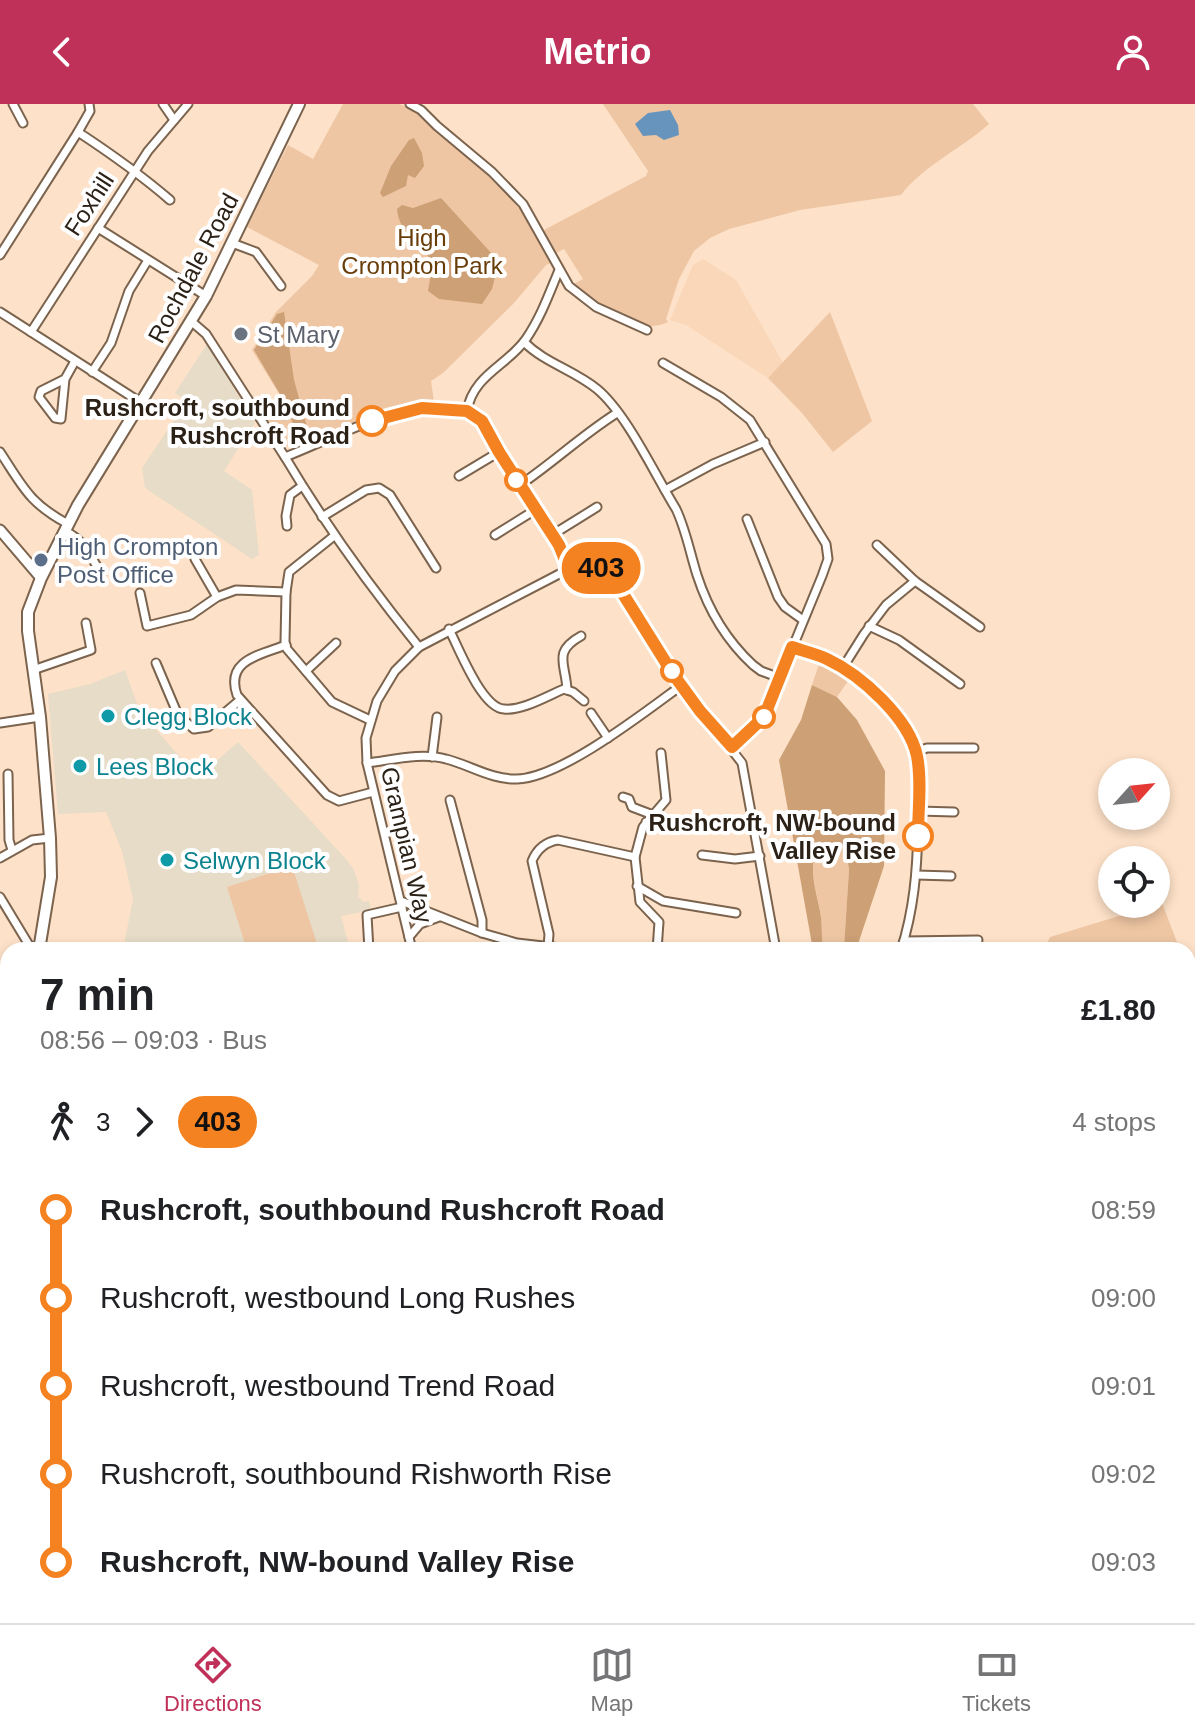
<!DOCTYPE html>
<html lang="en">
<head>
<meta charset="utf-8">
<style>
  body { margin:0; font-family:Helvetica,sans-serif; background:#f2f2f2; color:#202124; height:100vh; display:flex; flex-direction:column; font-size:30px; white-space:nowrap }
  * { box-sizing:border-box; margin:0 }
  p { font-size:26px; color:#757577 }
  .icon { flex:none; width:44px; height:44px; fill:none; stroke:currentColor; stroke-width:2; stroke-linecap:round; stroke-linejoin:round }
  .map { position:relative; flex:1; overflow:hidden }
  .side { position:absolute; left:0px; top:838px; width:1196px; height:682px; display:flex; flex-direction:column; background:#fff; border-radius:24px 24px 0 0; box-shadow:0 4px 12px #0003 }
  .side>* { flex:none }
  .badge { padding:0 16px; border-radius:26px; font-size:28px; line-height:52px }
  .needle { width:52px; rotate:63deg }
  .controls { position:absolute; left:1098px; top:654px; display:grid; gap:16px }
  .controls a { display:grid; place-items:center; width:72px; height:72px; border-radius:50%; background:#fff; box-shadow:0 4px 12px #0003; font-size:40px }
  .map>.badge { position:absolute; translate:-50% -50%; box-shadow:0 0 0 4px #fff }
  .legs { display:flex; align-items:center; gap:12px; height:88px; padding:0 40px; font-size:26px }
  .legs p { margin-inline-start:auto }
  .head { display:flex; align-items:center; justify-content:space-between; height:136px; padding:0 40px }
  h1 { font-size:44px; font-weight:700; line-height:60px }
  ul { padding:0 40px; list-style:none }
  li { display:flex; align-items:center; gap:28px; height:88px; font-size:30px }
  li i { display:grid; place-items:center; width:12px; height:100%; margin:0 10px; background:currentColor }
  li i::after { content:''; width:20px; height:20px; margin:-10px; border:6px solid; border-radius:50%; background:#fff }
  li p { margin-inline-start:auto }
  li:first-child i { background:linear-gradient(#0000 50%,currentColor 0) }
  li:last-child i { background:linear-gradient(currentColor 50%,#0000 0) }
  header { display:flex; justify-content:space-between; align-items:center; height:104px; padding:0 40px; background:#c0315a; color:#fff; font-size:36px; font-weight:700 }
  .tab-bar { display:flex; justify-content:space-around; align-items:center; height:112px; border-top:2px solid #e0e0e0; background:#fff; font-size:22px; color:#757577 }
  .tab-bar a { display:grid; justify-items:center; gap:4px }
  .tab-bar .selected { color:#c0315a }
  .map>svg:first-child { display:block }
</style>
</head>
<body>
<header><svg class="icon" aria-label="back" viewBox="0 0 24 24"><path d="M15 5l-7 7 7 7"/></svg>Metrio<svg class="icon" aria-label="person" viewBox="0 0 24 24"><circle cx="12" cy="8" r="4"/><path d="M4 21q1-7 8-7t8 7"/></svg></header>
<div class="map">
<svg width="1195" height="1519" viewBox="0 0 1195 1519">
  <rect width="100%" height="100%" fill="#fde1c8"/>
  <path fill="#f9d7b8" d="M703 155 736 176 783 259 768 274 686 221 670 216 693 161Z"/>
  <g fill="#e6dcc7">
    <path d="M207 240 255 319 224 367 252 386 259 451 252 455 145 384 142 364 187 297 175 289Z"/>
    <path d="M125 566 140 608 198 673 238 638 346 755 354 766 359 781 358 793 364 798 369 797 371 806 341 812 350 846H123L133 795 122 747 106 708 58 710 48 590 90 580Z"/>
  </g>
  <g fill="#eec6a3">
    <path d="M343 0C360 0 383 0 399 0 415 5 432 21 445 31 492 71 526 102 551 159L546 161 514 199 443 269 431 277 434 298C385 302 341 324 297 344L286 342 263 308 283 296 252 246 276 208 312 172 319 161 247 123 288 41 313 55Z"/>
    <path d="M603 0H973L989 20C961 45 924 61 901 91L800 106 729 125 710 134 694 147 679 175 666 215 668 218C636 234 598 199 572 181L583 175 564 145 554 150 544 126 646 72 648 67Z"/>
    <path d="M830 208 872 317 833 348 802 309 768 274Z"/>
    <path d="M820 557 850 574 837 593 812 581Z"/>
    <path d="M818 737 832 749 845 738 849 766 844 843 851 846H822C821 835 822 824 821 813 816 779 808 773 818 737Z"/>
    <path d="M292 762 319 846H247L227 783Z"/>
    <path d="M1162 799 1180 846H1044L1050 833Z"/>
    <path d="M1195 1217V1321L1188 1318V1227Z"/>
  </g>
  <g fill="#cda076">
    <path d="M414 34 422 49 424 62 415 74 408 71 406 82 383 93 380 89 391 62 409 36Z"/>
    <path d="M441 94 493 151 498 161 492 185 482 200 439 195 428 187 433 158C419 140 399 129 397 105L402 101 413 104Z"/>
    <path d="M284 208 294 276 309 330 298 335 287 302 254 246 277 210Z"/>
    <path d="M812 581 837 593 857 616 885 667 884 762 856 846 844 843 849 766 845 739 832 749 819 737C807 769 816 782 821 813 822 824 822 835 822 846H813L779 656 801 616Z"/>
  </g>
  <path fill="#6794bd" d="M670 6 678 21 679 31 664 36 656 31 643 32 635 20 648 9Z"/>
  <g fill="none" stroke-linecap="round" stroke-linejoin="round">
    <defs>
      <g id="minor">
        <path d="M13 0 23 19"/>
        <path d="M163 0 174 16"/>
        <path d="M410 0 421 6 437 22 492 68 523 100 569 182 596 203 647 226"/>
        <path d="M78 28C110 49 141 71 170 96"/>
        <path d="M98 124 206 192"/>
        <path d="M232 139 256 148 281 182"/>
        <path d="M0 151 78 28 90 7 89 0"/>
        <path d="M0 208 140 298"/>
        <path d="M192 218 206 230 285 353C339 332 389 301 448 306 461 306 473 307 483 317 491 325 504 357 513 370 532 401 557 431 569 466"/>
        <path d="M31 228 148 47 188 0"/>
        <path d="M524 238C545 259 574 266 597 285 627 310 655 371 676 405 686 426 690 449 697 471 708 505 727 537 753 561L761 567 780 574"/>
        <path d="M663 259 721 293 750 316 826 440 828 455 822 472 764 613 732 643"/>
        <path d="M92 268 111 239 129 187 148 156"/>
        <path d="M65 275 61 315 55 314 39 293 41 287 65 275 75 257"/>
        <path d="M467 307C473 271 507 262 526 235 541 213 549 190 559 166"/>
        <path d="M0 348C23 383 29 399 68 420"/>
        <path d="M285 353C325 420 370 483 419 543"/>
        <path d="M459 372 499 348"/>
        <path d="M520 381C554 358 582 331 617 309"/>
        <path d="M665 386 713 360 765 338"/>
        <path d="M322 413 366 386 379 384 390 391 436 464"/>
        <path d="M747 415 778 493 785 503 803 516"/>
        <path d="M287 422 286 412 290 391 302 382"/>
        <path d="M65 427C84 436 91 452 101 470"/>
        <path d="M495 431 535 406"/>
        <path d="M552 431 597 403"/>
        <path d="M334 432 289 468 286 488 285 538 287 545 332 598 370 616"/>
        <path d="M877 441 915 477 980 523"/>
        <path d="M195 455 217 493"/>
        <path d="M140 489 147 522 191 511 217 493 236 486 286 488"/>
        <path d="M869 522 899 536 960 580"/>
        <path d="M449 525C459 545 482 604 504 605 522 607 547 592 564 585L573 588 584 597"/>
        <path d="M286 541C260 551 225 556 237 591L327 691 339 697 373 688"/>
        <path d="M792 543C803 547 816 550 827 555 861 571 908 613 917 651 922 674 919 701 918 725 917 766 914 806 901 846"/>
        <path d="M156 559 178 611 194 625 208 623 240 596"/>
        <path d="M842 565 864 530 886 501 915 477"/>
        <path d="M33 566 91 546 86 519"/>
        <path d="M306 567 336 539"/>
        <path d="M567 586C566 560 552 548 581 532"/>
        <path d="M591 609 608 634"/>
        <path d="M0 619 40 613"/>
        <path d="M916 648 927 644H974"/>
        <path d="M432 653 437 613"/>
        <path d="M367 659C392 656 422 648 446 655 470 661 492 676 517 675 561 674 645 608 682 581"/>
        <path d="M8 670 9 736 12 746"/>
        <path d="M623 693 629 695 632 703 653 711"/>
        <path d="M450 696 482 816V829"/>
        <path d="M918 707 954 708"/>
        <path d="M646 718 698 725"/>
        <path d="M702 751 735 755 760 752"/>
        <path d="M0 754 32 736 50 734"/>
        <path d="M916 771 951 772"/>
        <path d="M637 782 663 797 736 809"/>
        <path d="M0 793 29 841 36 846"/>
        <path d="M401 797 482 829 517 839 578 846"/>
        <path d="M409 833 420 820 439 813"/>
        <path d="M904 837 978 836"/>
        <path d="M548 843 549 830 532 757C537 745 545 738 558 736L635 753"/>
        <path d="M369 846 367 811 402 803"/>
        <path d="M412 846 367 659 366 634 377 597 395 567 419 543 565 467 580 462 603 465 619 479 673 570 742 659 776 846"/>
        <path d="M657 846 659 818 640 798 635 753 643 723 666 696 661 649"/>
        <path d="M0 1180 8 1178"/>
        <path d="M0 1262 8 1256"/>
        <path d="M0 1340 8 1334"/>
        <path d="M1188 1389 1195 1387"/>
        <path d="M0 1420 5 1417"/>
        <path d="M1188 1488 1195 1484"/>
        <path d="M0 1499 8 1497"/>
        <path d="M76 1512 77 1519"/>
        <path d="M329 1512V1519"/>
        <path d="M497 1512 500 1519"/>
        <path d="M569 1512 571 1519"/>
        <path d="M620 1512 628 1519"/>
        <path d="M778 1512 785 1519"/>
        <path d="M851 1512 855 1519"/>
        <path d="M968 1512 970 1519"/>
        <path d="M1031 1512 1034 1519"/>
        <path d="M169 1514 259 1512"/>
        <path d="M120 1519V1512"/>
        <path d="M411 1519V1512"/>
        <path d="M591 1519 595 1512"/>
        <path d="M634 1519 639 1517"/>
        <path d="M787 1519 791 1512"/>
        <path d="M932 1519 946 1512"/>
        <path d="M1134 1519 1146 1512"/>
        <path d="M1194 1519 1195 1518"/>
      </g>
      <path id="tertiary" d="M0 426 41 474"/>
      <g id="secondary">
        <path d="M39 846 51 773 50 734 40 613 28 527V508L41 474 78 401 206 192 299 0"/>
        <path d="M168 1512 169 1519"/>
      </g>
    </defs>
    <use href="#minor" stroke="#7b634d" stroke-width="11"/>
    <use href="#tertiary" stroke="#7b634d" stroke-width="13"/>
    <use href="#secondary" stroke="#7b634d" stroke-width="14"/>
    <use href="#minor" stroke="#fff" stroke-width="7"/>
    <use href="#tertiary" stroke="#fff" stroke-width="9"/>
    <use href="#secondary" stroke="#fff" stroke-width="10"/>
    <g stroke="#605144" stroke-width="2">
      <path d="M1188 1473 1195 1470"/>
      <path d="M1108 1519 1118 1512"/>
    </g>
  </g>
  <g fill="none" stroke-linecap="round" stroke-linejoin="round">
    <defs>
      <path id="line-1" d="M372 317 422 304 467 307 482 317 499 348 559 441 569 466C584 461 596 462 610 469L673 570 700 607 732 643 764 613 792 543C803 547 816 550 827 555 861 571 909 614 917 652 922 677 918 706 918 732"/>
    </defs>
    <use href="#line-1" stroke="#fff" stroke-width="18"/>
    <use href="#line-1" stroke="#f58220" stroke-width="12"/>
  </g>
  <circle fill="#6b7280" stroke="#fff" stroke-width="3" cx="241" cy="230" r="8"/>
  <g fill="#fff" stroke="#f58220" stroke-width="4">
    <circle cx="372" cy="317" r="14"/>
    <circle cx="516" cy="376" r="10"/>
    <circle cx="672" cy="567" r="10"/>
    <circle cx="764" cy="613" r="10"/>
    <circle cx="918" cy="732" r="14"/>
  </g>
  <circle fill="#5c6f8a" stroke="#fff" stroke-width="3" cx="41" cy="456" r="8"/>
  <g fill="#0f9aa8" stroke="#fff" stroke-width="3">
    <circle cx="108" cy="612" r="8"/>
    <circle cx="80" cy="662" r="8"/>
    <circle cx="167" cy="756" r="8"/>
  </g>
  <g text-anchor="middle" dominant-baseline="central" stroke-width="8" stroke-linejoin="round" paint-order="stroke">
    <g font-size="24" fill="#2b2117" stroke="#fff">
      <text transform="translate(89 100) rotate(-57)">Foxhill</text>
      <text transform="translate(193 164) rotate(-62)">Rochdale Road</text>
      <text transform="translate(407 741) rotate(77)">Grampian Way</text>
    </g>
    <g font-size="24" fill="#693d08" stroke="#fff">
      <text x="422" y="133">High<tspan x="422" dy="28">Crompton Park</tspan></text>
    </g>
    <g font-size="24" fill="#5b616d" stroke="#fff" text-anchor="start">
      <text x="257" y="230">St Mary</text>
    </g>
    <g font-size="24" font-weight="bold" fill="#2b2117" stroke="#fff" text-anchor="end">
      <text x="350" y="303">Rushcroft, southbound<tspan x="350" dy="28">Rushcroft Road</tspan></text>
      <text x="896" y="718">Rushcroft, NW-bound<tspan x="896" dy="28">Valley Rise</tspan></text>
    </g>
    <g font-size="24" fill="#4e5e75" stroke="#fff" text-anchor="start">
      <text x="57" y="442">High Crompton<tspan x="57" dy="28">Post Office</tspan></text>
    </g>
    <g font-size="24" fill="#0d838f" stroke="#fff" text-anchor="start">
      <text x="124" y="612">Clegg Block</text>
      <text x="96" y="662">Lees Block</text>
      <text x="183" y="756">Selwyn Block</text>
    </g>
  </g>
</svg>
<div class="controls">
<a><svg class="needle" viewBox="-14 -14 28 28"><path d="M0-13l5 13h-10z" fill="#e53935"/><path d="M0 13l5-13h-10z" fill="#757577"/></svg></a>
<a><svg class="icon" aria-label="locate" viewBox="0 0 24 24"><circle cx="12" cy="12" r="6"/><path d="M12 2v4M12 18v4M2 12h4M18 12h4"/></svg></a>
</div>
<b class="badge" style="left:601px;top:464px;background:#f58220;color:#111">403</b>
<section class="side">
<div class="head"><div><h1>7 min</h1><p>08:56 – 09:03 · Bus</p></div><b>£1.80</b></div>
<div class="legs"><svg class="icon" aria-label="walk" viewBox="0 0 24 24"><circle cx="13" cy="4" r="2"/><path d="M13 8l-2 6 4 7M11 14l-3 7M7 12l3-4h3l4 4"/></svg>3<svg class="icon" aria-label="forward" viewBox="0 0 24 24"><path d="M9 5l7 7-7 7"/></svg><b class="badge" style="background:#f58220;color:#111">403</b><p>4 stops</p></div>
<ul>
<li><i style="color:#f58220"></i><b>Rushcroft, southbound Rushcroft Road</b><p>08:59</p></li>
<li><i style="color:#f58220"></i><span>Rushcroft, westbound Long Rushes</span><p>09:00</p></li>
<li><i style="color:#f58220"></i><span>Rushcroft, westbound Trend Road</span><p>09:01</p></li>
<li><i style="color:#f58220"></i><span>Rushcroft, southbound Rishworth Rise</span><p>09:02</p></li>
<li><i style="color:#f58220"></i><b>Rushcroft, NW-bound Valley Rise</b><p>09:03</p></li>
</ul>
</section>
</div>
<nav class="tab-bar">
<a class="selected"><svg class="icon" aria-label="directions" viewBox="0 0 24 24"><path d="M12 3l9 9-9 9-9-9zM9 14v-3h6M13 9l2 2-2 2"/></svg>Directions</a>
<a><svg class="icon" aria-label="map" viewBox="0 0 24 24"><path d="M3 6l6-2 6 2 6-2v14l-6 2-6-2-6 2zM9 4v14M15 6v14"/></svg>Map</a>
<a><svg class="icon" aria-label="tickets" viewBox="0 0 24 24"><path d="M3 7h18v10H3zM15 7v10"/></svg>Tickets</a>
</nav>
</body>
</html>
